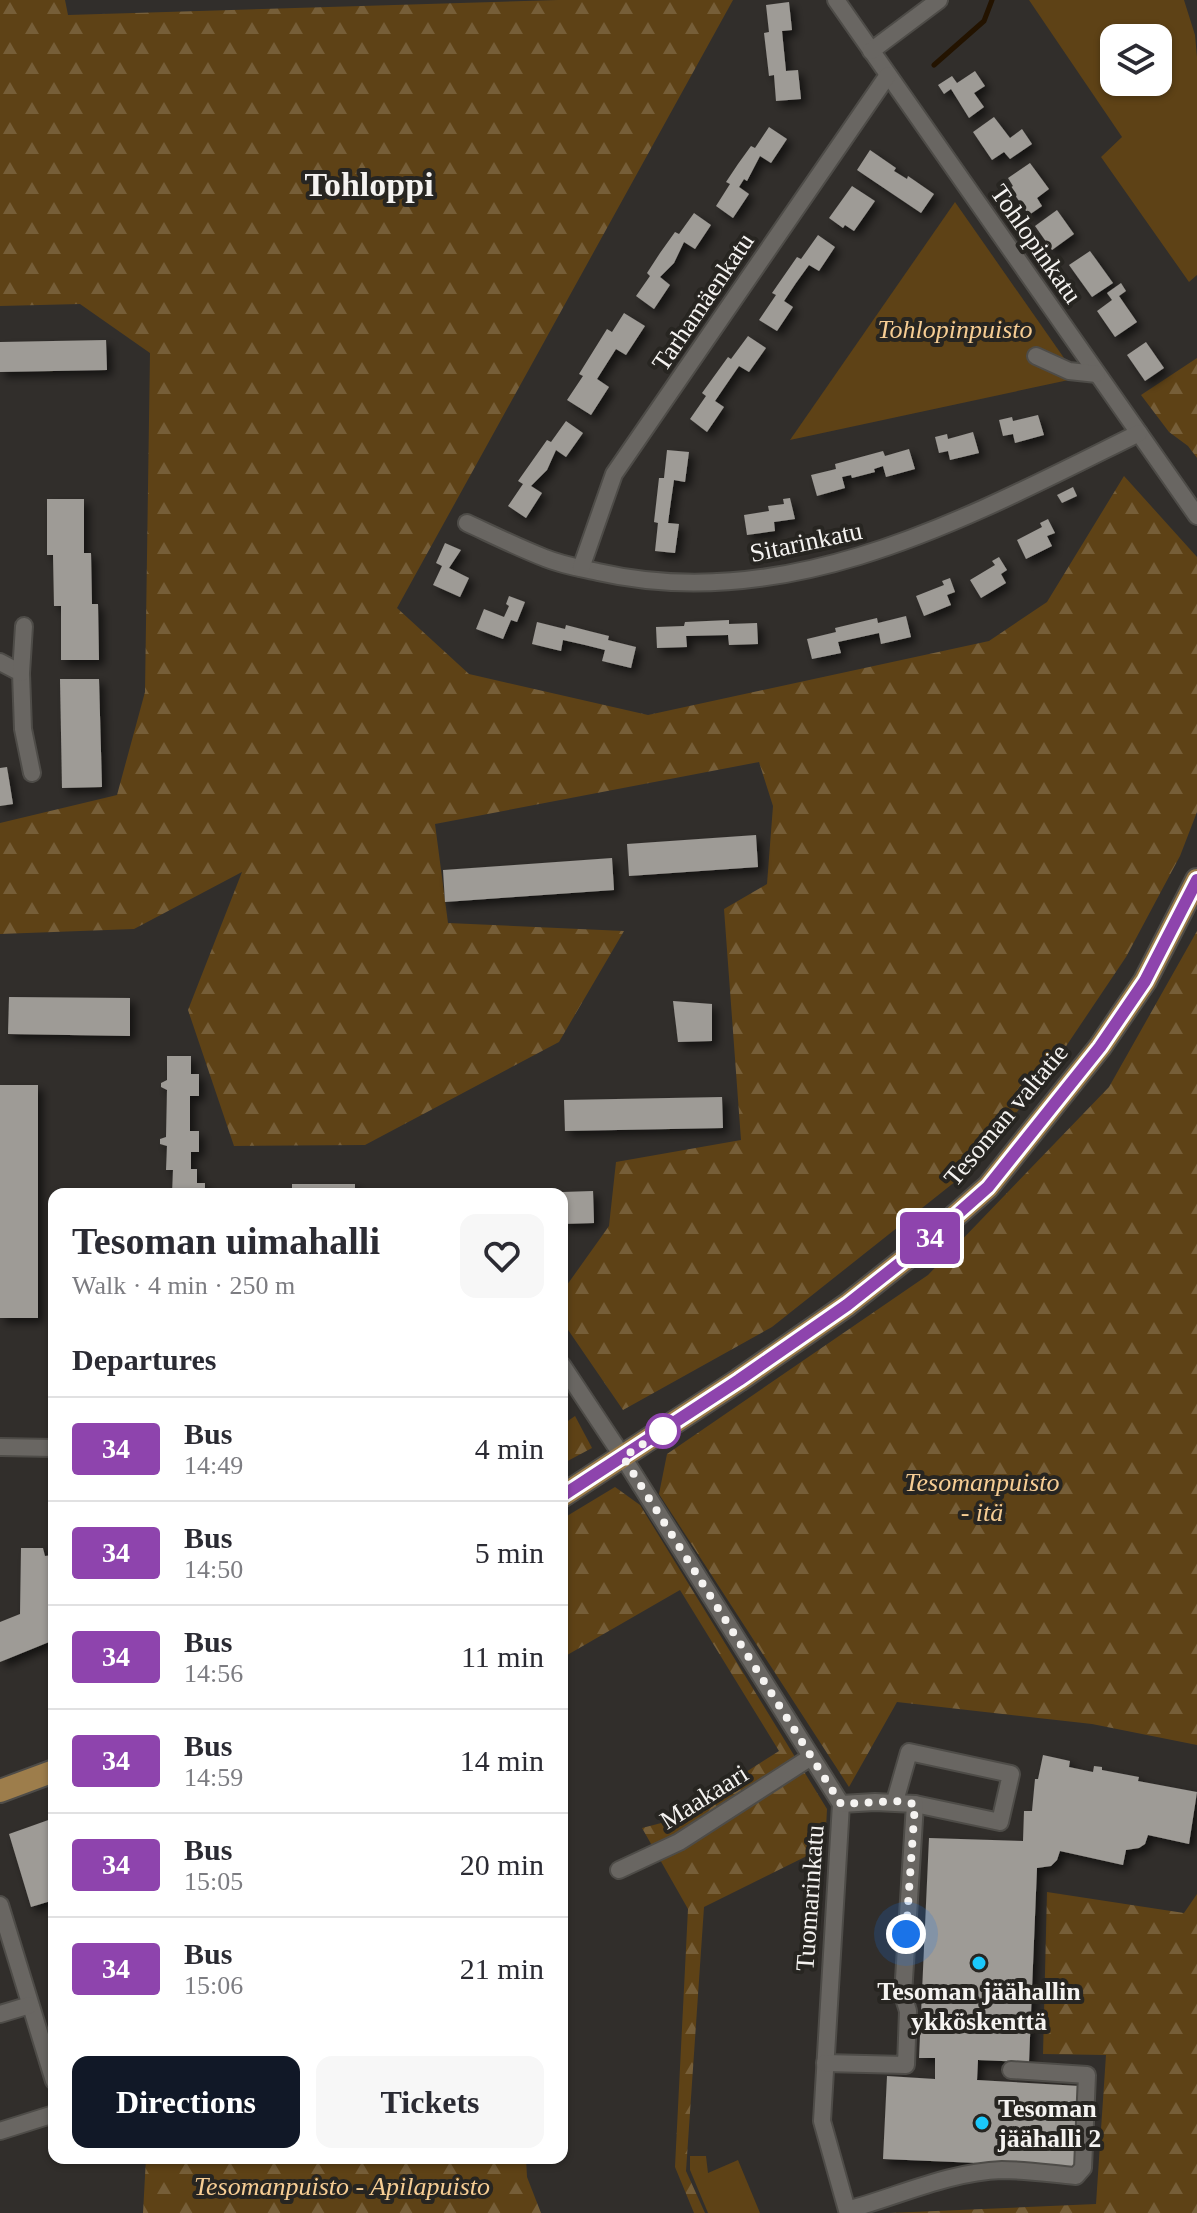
<!DOCTYPE html>
<html lang="en">
<head>
<meta charset="utf-8">
<style>
  body { margin:0; font-family:"Times New Roman",serif; background:#f7f7f7; color:#2b2b33; height:100vh; display:flex; flex-direction:column; font-size:30px; white-space:nowrap }
  * { box-sizing:border-box; margin:0 }
  p { font-size:26px; color:#7c7c81 }
  .icon { flex:none; width:44px; height:44px; fill:none; stroke:currentColor; stroke-width:2; stroke-linecap:round; stroke-linejoin:round }
  .map { position:relative; flex:1; overflow:hidden }
  .side { position:absolute; left:48px; top:1188px; width:520px; height:976px; display:flex; flex-direction:column; background:#fff; border-radius:16px; box-shadow:0 2px 6px #0004 }
  .side>* { flex:none }
  .badge { padding:0 16px; border-radius:6px; font-size:28px; line-height:52px }
  .fabs { position:absolute; left:1100px; top:24px; display:grid; gap:16px }
  .fabs a { display:grid; place-items:center; width:72px; height:72px; border-radius:16px; background:#fff; box-shadow:0 2px 6px #0004; font-size:40px }
  .you { position:absolute; width:40px; height:40px; margin:-20px; border:6px solid #fff; border-radius:50%; background:#1a73e8; box-shadow:0 0 0 12px #1a73e833 }
  .map>.badge { position:absolute; translate:-50% -50%; box-shadow:0 0 0 4px #fff }
  h2 { padding:0 24px; font-size:30px; line-height:72px }
  .round { display:grid; place-items:center; flex:none; width:84px; height:84px; border-radius:16px; background:#f7f7f7 }
  .headline { display:flex; align-items:center; justify-content:space-between; height:136px; padding:0 24px }
  h1 { font-size:38px; font-weight:700; line-height:60px }
  .cta { display:flex; gap:16px; margin-top:auto; padding:16px 24px }
  .cta a { flex:1; height:92px; border-radius:16px; background:#111827; color:#fff; font-size:32px; font-weight:700; line-height:92px; text-align:center }
  .cta a+a { background:#f7f7f7; color:#2b2b33 }
  ul { padding:0; list-style:none }
  li { display:flex; align-items:center; gap:24px; height:104px; padding:0 24px; border-top:2px solid #e1e1e2 }
  li div { flex:1 }
  li b { display:block; font-size:30px }
  li em { font-style:normal }
  li .badge { min-width:88px; font-weight:700; text-align:center }
  .map>svg:first-child { display:block }
</style>
</head>
<body>
<div class="map">
<svg width="1197" height="2213" viewBox="0 0 1197 2213">
  <defs>
    <pattern id="forest-firs" width="22" height="20" patternUnits="userSpaceOnUse" patternTransform="scale(2)"><rect width="22" height="20" fill="#5e4216"/><path d="M5 1l3.5 6h-7zM16 11l3.5 6h-7z" fill="#765e38"/></pattern>
    <filter id="shadow"><feDropShadow dx="5" dy="5" stdDeviation="4" flood-color="#0009"/></filter>
  </defs>
  <rect width="100%" height="100%" fill="#312e2b"/>
  <g fill="#5e4216" fill-rule="evenodd">
    <path d="M1029 0H1184L1195 35 1197 57V275L1189 282 1101 157 1122 137ZM1114 38H1158V82H1114Z"/>
    <path d="M955 202 1078 378 790 440Z"/>
    <path d="M690 2156H706L708 2173 738 2160 760 2213H708L690 2170Z"/>
  </g>
  <g fill="url(#forest-firs)">
    <path d="M0 0H65L68 15 558 0H733L397 608 469 674 648 715 989 641 1047 602 1124 476 1197 557V812L1180 856 1126 957 1038 1088 956 1181 772 1327 623 1410 562 1321V1292L609 1226 616 1162 741 1140 724 909 767 884 773 806 759 762 435 824 448 923 624 931 559 1042 365 1145 234 1146 188 1010 242 872 134 929 0 934V823L117 795 145 692 150 353 80 304 0 306Z"/>
    <path d="M1197 358V458L1188 446 1169 432 1141 395Z"/>
    <path d="M1197 931V1745L1092 1724 897 1702 849 1787 659 1494 667 1454 928 1275 1109 1087Z"/>
    <path d="M575 1416 592 1448 562 1464V1425Z"/>
    <path d="M615 1487 640 1505 827 1809 825 1847 704 1907 686 2171 705 2213H694L675 2167 688 1909 642 1828 669 1821 779 1751 680 1590 562 1658V1519Z"/>
    <path d="M1047 1892 1184 1913 1197 1894V2213H889L1096 2204 1106 2055 1043 2054Z"/>
    <path d="M146 2158H526L527 2177 541 2213H143Z"/>
  </g>
  <g fill="none" stroke-linecap="round" stroke-linejoin="round">
    <path stroke="#231300" stroke-width="5" d="M934 65 984 21 992 0"/>
  </g>
  <g fill="#9e9b96" filter="url(#shadow)">
    <path d="M789 2 792 30 782 31 786 71 798 70 801 99 776 101 774 75 769 76 764 33 769 32 766 5Z"/>
    <path d="M975 71 985 86 974 93 984 107 969 118 951 89 944 94 938 85 952 76 957 83Z"/>
    <path d="M994 117 1010 138 1022 129 1032 144 1010 159 1004 152 992 160 973 132Z"/>
    <path d="M769 127 787 139 771 163 760 156 747 181 744 179 739 187 749 194 733 218 716 206 730 184 726 182 738 164 751 146 755 148Z"/>
    <path d="M870 150 896 168 894 171 907 179 908 176 934 194 921 213 857 170Z"/>
    <path d="M1030 163 1049 189 1037 198 1042 206 1029 215 1010 188 1013 186 1008 178Z"/>
    <path d="M852 186 875 201 854 231 845 225 843 228 829 218Z"/>
    <path d="M1057 210 1074 234 1052 250 1035 226Z"/>
    <path d="M694 213 711 225 695 249 684 242 674 263 660 277 670 285 654 309 636 296 650 276 647 273 660 253 675 232 679 234Z"/>
    <path d="M818 235 835 247 819 271 809 265 796 283 784 301 793 307 777 331 759 320 776 295 772 293 797 257 801 259Z"/>
    <path d="M1090 251 1113 283 1092 297 1069 265Z"/>
    <path d="M1121 283 1126 291 1119 296 1137 322 1115 337 1097 311 1112 300 1107 293Z"/>
    <path d="M624 313 645 326 626 355 616 349 597 379 609 387 591 415 567 400 583 376 579 374 607 329 612 332Z"/>
    <path d="M748 336 766 348 749 372 739 366 715 401 724 407 707 432 690 419 706 396 702 393 728 357 731 359Z"/>
    <path d="M106 340 107 370 0 372V342Z"/>
    <path d="M1146 342 1164 368 1145 381 1127 355Z"/>
    <path d="M1038 415 1044 435 1015 443 1013 434 1003 436 999 420 1012 417 1013 421Z"/>
    <path d="M566 421 583 433 566 457 556 450 547 470 531 486 542 493 526 518 508 506 523 484 518 481 547 440 551 442Z"/>
    <path d="M973 432 979 453 950 460 948 451 939 453 935 437 947 434 948 439Z"/>
    <path d="M909 449 915 469 886 477 883 466 874 469 875 472 852 478 851 475 842 477 845 488 817 496 811 475 836 469 835 464 883 451 885 456Z"/>
    <path d="M667 450 689 452 685 482 674 480 671 501 668 523 679 524 675 553 655 551 658 523 654 522 659 478H664Z"/>
    <path d="M1073 487 1077 496 1062 503 1057 495Z"/>
    <path d="M790 498 795 519 774 522 775 531 747 535 744 515 769 511 768 506 784 504 783 499Z"/>
    <path d="M47 499H84V553H91L92 604H98L99 660H61V606H54L53 555H47Z"/>
    <path d="M1048 519 1055 533 1047 536 1052 546 1026 559 1017 540 1042 527 1040 523Z"/>
    <path d="M445 543 461 550 449 568 469 578 460 597 433 585 442 566 436 563Z"/>
    <path d="M999 557 1007 570 1001 574 1006 583 981 598 970 580 995 565 992 561Z"/>
    <path d="M950 578 955 592 947 595 951 605 924 616 916 596 944 585 942 581Z"/>
    <path d="M509 596 525 602 517 622 511 620 503 639 476 629 484 609 504 617 509 606 506 604Z"/>
    <path d="M906 616 911 637 881 644 879 633 838 642 841 653 812 659 807 639 836 632 835 628 877 618 878 623Z"/>
    <path d="M729 620V624L757 623 758 644 729 645 728 635 686 636 687 647 657 648 656 627 684 626 685 622Z"/>
    <path d="M537 622 565 629 566 625 589 631 609 636 608 640 636 647 631 668 602 661 605 650 585 645 563 640 561 651 532 644Z"/>
    <path d="M60 679H99L102 787 62 788Z"/>
    <path d="M7 767 13 804 0 806V768Z"/>
    <path d="M756 835 758 867 629 876 627 844Z"/>
    <path d="M612 858 614 890 445 902 443 870Z"/>
    <path d="M9 997 130 998V1036L8 1034Z"/>
    <path d="M673 1001 712 1004V1041L678 1042Z"/>
    <path d="M167 1056H191V1074H199V1096H190V1131H199V1152H191V1169H197V1183H205V1194H172L173 1170H166L167 1146 160 1144V1139L166 1137 167 1090 161 1087V1083L167 1080Z"/>
    <rect x="0" y="1085" width="38" height="233"/>
    <path d="M722 1097 723 1128 565 1131 564 1100Z"/>
    <rect x="292" y="1184" width="63" height="10"/>
    <path d="M593 1191 594 1223 562 1224V1192Z"/>
    <path d="M21 1548H43L45 1556 54 1555V1640L0 1662V1622L20 1614Z"/>
    <path d="M1043 1755 1070 1761 1069 1767 1093 1772 1094 1766 1102 1767V1770L1139 1777 1138 1781 1197 1792 1189 1844 1148 1835 1145 1844 1139 1848 1126 1850 1123 1865 1060 1851 1057 1860 1051 1866 1037 1868 1029 2062 978 2060 977 2080 1080 2086 1077 2167 883 2159 887 2076 935 2079V2058H919L929 1838 1023 1841 1024 1811H1032L1035 1779H1038Z"/>
    <path d="M54 1818V1838L51 1839 54 1850V1900L31 1907 9 1834Z"/>
  </g>
  <g fill="none" stroke-linecap="round" stroke-linejoin="round">
    <defs>
      <g id="minor">
        <path d="M836 0 1197 516"/>
        <path d="M871 51 939 0"/>
        <path d="M1036 356 1069 371 1097 374"/>
        <path d="M467 523C493 535 519 548 545 558 562 565 580 568 598 572 791 616 971 516 1139 433"/>
        <path d="M581 568 614 474 888 75"/>
        <path d="M0 662 21 673 23 729 32 773"/>
        <path d="M21 673 24 626"/>
        <path d="M562 1365 623 1457 841 1804 822 2121 847 2210C899 2196 948 2172 1002 2170 1027 2170 1052 2174 1076 2176L1083 2168 1087 2075 1011 2070"/>
        <path d="M0 1447 54 1448"/>
        <path d="M841 1804 875 1802 915 1804 1000 1822 1011 1774 909 1752 895 1801"/>
        <path d="M619 1870 679 1842 811 1757"/>
        <path d="M0 1905 54 2081"/>
        <path d="M0 2014 30 2005"/>
        <path d="M825 2063 906 2065 908 2011 903 1995 915 1804"/>
        <path d="M0 2131 54 2114"/>
      </g>
      <g id="major">
        <path d="M562 1496 739 1380 847 1305 919 1248 988 1187 1100 1047 1145 981 1197 880"/>
        <path d="M0 1791 54 1771"/>
      </g>
    </defs>
    <use href="#minor" stroke="#4e4c48" stroke-width="20"/>
    <use href="#major" stroke="#4e4c48" stroke-width="26"/>
    <use href="#minor" stroke="#696662" stroke-width="16"/>
    <use href="#major" stroke="#9d7d4b" stroke-width="22"/>
  </g>
  <g fill="none" stroke-linecap="round" stroke-linejoin="round">
    <defs>
      <path id="line" d="M562 1496 739 1380 847 1305 919 1248 988 1187 1100 1047 1145 981 1197 880"/>
    </defs>
    <use href="#line" stroke="#fff" stroke-width="18"/>
    <use href="#line" stroke="#8e44ad" stroke-width="12"/>
    <path stroke="#f5f3f1" stroke-width="8" stroke-dasharray="0 14.4" d="M663 1431 665 1430 623 1457 841 1804 895 1801 915 1804 906 1934"/>
  </g>
  <circle fill="#fff" stroke="#8e44ad" stroke-width="4" cx="663" cy="1431" r="16"/>
  <g fill="#1bc9fc" stroke="#272521" stroke-width="3">
    <circle cx="979" cy="1963" r="8"/>
    <circle cx="982" cy="2123" r="8"/>
  </g>
  <g text-anchor="middle" dominant-baseline="central" stroke-width="8" stroke-linejoin="round" paint-order="stroke">
    <g font-size="26" fill="#f5f3f1" stroke="#272521">
      <text transform="translate(1036 244) rotate(55)">Tohlopinkatu</text>
      <text transform="translate(703 302) rotate(-56)">Tarhamäenkatu</text>
      <text transform="translate(806 542) rotate(-12)">Sitarinkatu</text>
      <text transform="translate(1006 1115) rotate(-50)">Tesoman valtatie</text>
      <text transform="translate(704 1797) rotate(-32)">Maakaari</text>
      <text transform="translate(810 1898) rotate(-86)">Tuomarinkatu</text>
    </g>
    <g font-size="26" font-style="italic" fill="#f6cd94" stroke="#272521">
      <text x="955" y="329">Tohlopinpuisto</text>
      <text x="982" y="1482">Tesomanpuisto<tspan x="982" dy="30">- itä</tspan></text>
      <text x="342" y="2186">Tesomanpuisto - Apilapuisto</text>
    </g>
    <g font-size="26" font-weight="bold" fill="#f5f3f1" stroke="#272521">
      <text x="979" y="1991">Tesoman jäähallin<tspan x="979" dy="30">ykköskenttä</tspan></text>
      <text x="998" y="2108" text-anchor="start">Tesoman<tspan x="998" dy="30">jäähalli 2</tspan></text>
    </g>
    <g font-size="34" font-weight="bold" fill="#f5f3f1" stroke="#272521">
      <text x="369" y="184">Tohloppi</text>
    </g>
  </g>
</svg>
<div class="fabs">
<a><svg class="icon" aria-label="layers" viewBox="0 0 24 24"><path d="M12 4l9 5-9 5-9-5zM3 14l9 5 9-5"/></svg></a>
</div>
<div class="you" style="left:906px;top:1934px"></div>
<b class="badge" style="left:930px;top:1238px;background:#8e44ad;color:#fff">34</b>
<section class="side">
<div class="headline"><div><h1>Tesoman uimahalli</h1><p>Walk · 4 min · 250 m</p></div><a class="round"><svg class="icon" aria-label="heart" viewBox="0 0 24 24"><path d="M12 20l-8-8c-3-5 5-10 8-4 3-6 11-1 8 4z"/></svg></a></div>
<h2>Departures</h2>
<ul>
<li><span class="badge" style="background:#8e44ad;color:#fff">34</span><div><b>Bus</b><p>14:49</p></div><em>4 min</em></li>
<li><span class="badge" style="background:#8e44ad;color:#fff">34</span><div><b>Bus</b><p>14:50</p></div><em>5 min</em></li>
<li><span class="badge" style="background:#8e44ad;color:#fff">34</span><div><b>Bus</b><p>14:56</p></div><em>11 min</em></li>
<li><span class="badge" style="background:#8e44ad;color:#fff">34</span><div><b>Bus</b><p>14:59</p></div><em>14 min</em></li>
<li><span class="badge" style="background:#8e44ad;color:#fff">34</span><div><b>Bus</b><p>15:05</p></div><em>20 min</em></li>
<li><span class="badge" style="background:#8e44ad;color:#fff">34</span><div><b>Bus</b><p>15:06</p></div><em>21 min</em></li>
</ul>
<div class="cta"><a>Directions</a><a>Tickets</a></div>
</section>
</div>
</body>
</html>
